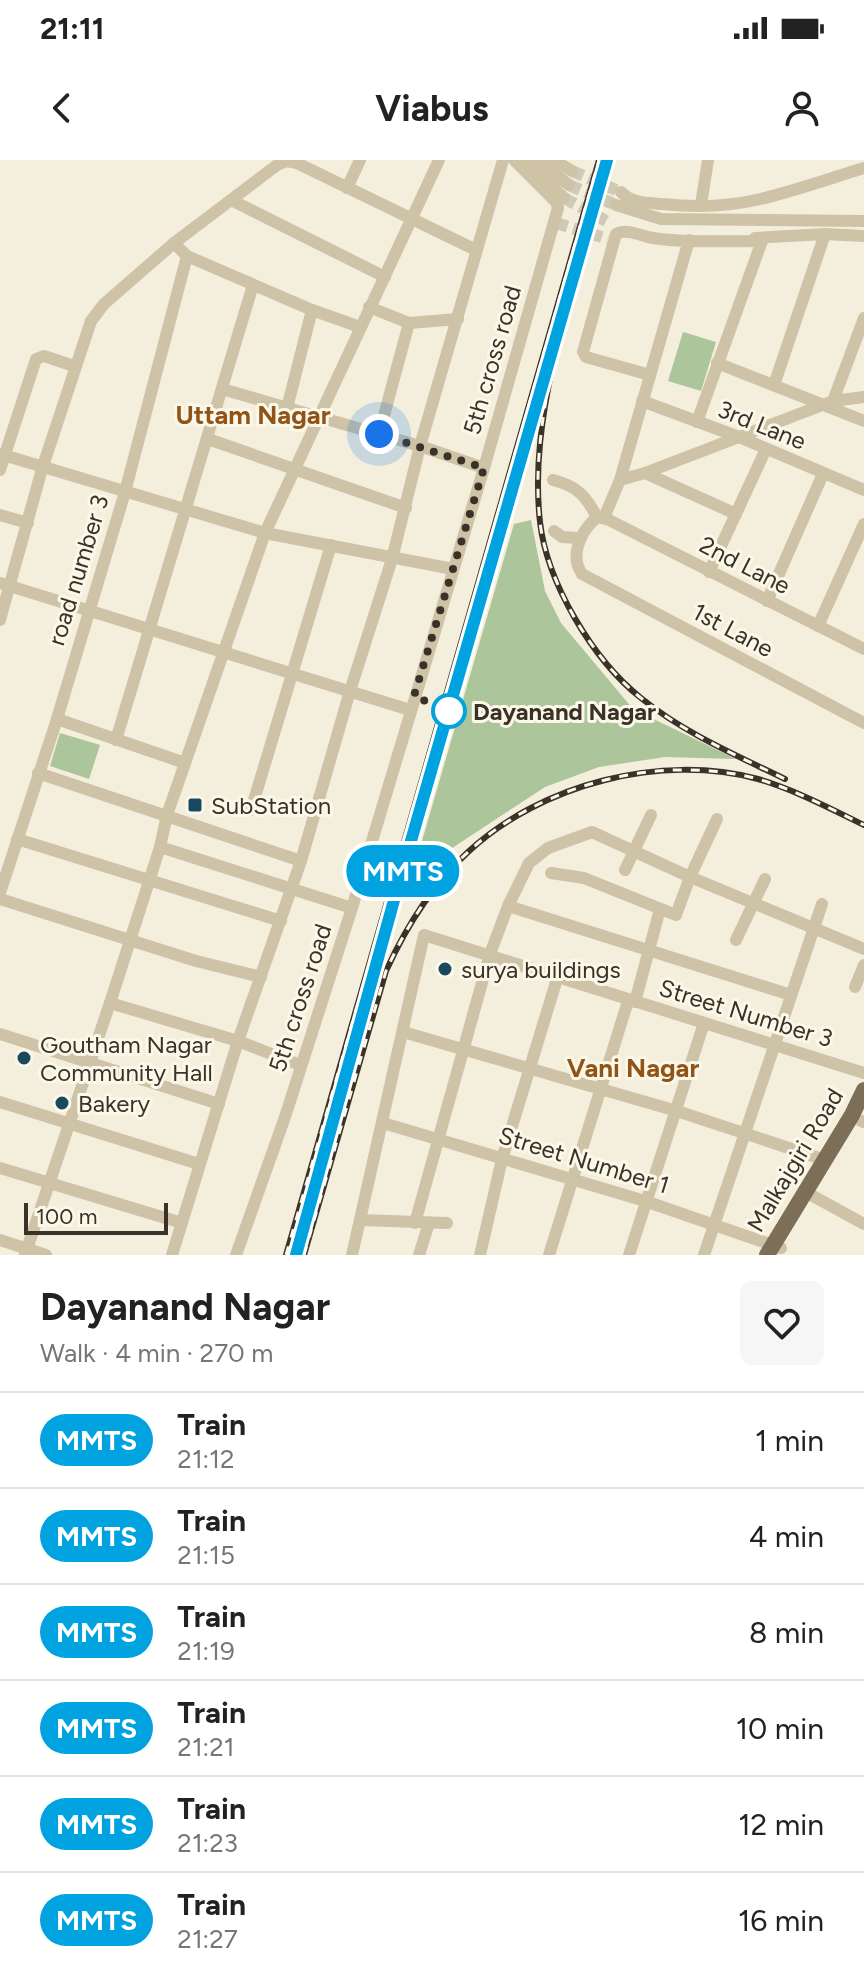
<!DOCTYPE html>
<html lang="en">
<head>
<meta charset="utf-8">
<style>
  body { margin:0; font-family:Figtree,sans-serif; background:#f6f6f6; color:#222; height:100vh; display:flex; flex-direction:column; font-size:30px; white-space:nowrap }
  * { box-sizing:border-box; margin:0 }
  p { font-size:26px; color:#767676 }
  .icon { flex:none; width:44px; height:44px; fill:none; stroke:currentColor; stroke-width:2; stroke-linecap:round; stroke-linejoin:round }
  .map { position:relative; height:1095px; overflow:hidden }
  .details { display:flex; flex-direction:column; background:#fff; flex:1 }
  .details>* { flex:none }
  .badge { padding:0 16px; border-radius:26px; font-size:28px; line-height:52px }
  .scale { position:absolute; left:24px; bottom:20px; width:144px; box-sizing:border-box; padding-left:8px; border:4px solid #3a3228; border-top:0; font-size:22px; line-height:28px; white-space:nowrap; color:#3a3228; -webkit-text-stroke:6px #fbf8e9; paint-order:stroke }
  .you { position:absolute; width:40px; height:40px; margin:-20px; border:6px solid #fff; border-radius:50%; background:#1a73e8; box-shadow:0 0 0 12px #1a73e833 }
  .map>.badge { position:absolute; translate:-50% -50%; box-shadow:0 0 0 4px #fff }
  .round { display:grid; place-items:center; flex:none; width:84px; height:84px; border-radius:12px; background:#f6f6f6 }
  .overview { display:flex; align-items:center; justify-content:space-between; height:136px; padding:0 40px }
  h1 { font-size:38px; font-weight:700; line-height:60px }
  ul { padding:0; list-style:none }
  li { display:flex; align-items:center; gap:24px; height:96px; padding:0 40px; border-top:2px solid #e0e0e0 }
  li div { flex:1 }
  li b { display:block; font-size:30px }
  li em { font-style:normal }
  li .badge { min-width:88px; font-weight:700; text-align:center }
  .status { display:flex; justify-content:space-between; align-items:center; height:56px; padding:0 40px; background:#fff; direction:ltr }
  .status svg { height:22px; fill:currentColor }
  header { display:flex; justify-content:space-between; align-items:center; height:104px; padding:0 40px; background:#fff; font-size:36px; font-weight:700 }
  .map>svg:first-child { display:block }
</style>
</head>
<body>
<div class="status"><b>21:11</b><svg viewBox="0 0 49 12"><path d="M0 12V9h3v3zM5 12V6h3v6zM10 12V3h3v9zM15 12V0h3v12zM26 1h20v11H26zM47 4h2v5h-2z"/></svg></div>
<header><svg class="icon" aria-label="back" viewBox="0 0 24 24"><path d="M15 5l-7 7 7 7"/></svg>Viabus<svg class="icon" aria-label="person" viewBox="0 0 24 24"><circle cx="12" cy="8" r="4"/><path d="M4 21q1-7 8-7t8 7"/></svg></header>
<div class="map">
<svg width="864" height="1095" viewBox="0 0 864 1095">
  <rect width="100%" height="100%" fill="#f4efdc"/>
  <g fill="#acc59a">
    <path d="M683 172 716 182 701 231 668 221Z"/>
    <path d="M531 360 545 431 561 463 633 549 736 599 665 597 599 607 545 627 440 696 406 736 514 364Z"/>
    <path d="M60 573 100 585 89 619 50 606Z"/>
  </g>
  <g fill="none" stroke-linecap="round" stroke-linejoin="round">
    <g stroke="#cfc9b8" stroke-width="12" stroke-dasharray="12 6" stroke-linecap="butt">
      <path d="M572 11 621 32"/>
      <path d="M569 25 616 45"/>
      <path d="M564 38 610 63"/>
      <path d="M556 63 608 79"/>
    </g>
    <g stroke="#cec2a7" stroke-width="12">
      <path d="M525 0 564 38"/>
      <path d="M538 0 569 25"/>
      <path d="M554 0 572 11"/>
      <path d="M347 28 360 0"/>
      <path d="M621 32C631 43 648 43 662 44 692 47 726 47 756 40 792 32 828 19 864 8"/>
      <path d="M231 40 385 117"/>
      <path d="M616 45 661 59 864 61"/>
      <path d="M701 45 708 0"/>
      <path d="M755 78 825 74 864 76"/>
      <path d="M174 83 187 96 312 150 360 167"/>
      <path d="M369 147 409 163 458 159"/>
      <path d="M717 203 864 261"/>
      <path d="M650 215 586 197 583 192 616 74C627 68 641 76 653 78 688 83 726 81 762 81"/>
      <path d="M774 225 825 74"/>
      <path d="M222 229 420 286 484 308"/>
      <path d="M642 241 739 277 864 330"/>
      <path d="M833 241 864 158"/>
      <path d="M287 248 312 150"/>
      <path d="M697 262 763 78"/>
      <path d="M379 274 409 163"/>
      <path d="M208 279 406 348"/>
      <path d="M0 294 265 373 453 409"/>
      <path d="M0 310 36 199 44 196 74 206"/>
      <path d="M645 313 736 354"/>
      <path d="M553 320C577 326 586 336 597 357"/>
      <path d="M620 320 645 313 833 241 864 237"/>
      <path d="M0 355 28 363"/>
      <path d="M607 359 606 353 620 320 689 80"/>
      <path d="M554 371 562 377 580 378"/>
      <path d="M709 412 765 291"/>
      <path d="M0 423 410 550"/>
      <path d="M767 441 823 314"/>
      <path d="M0 460 42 309 91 161 104 144 174 83 277 5 287 1 297 3 476 90"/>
      <path d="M818 466 864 364"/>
      <path d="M864 489 607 359 597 357C581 371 569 395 582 414L864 563"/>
      <path d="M57 559 185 603"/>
      <path d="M116 580 253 125"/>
      <path d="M38 613 301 701"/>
      <path d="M251 650 331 385"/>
      <path d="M17 679 281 761"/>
      <path d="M160 687 352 748"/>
      <path d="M625 710 651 655"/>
      <path d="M551 713 584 718 676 755 690 717 717 659"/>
      <path d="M0 733 57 559 125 332 187 96"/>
      <path d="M0 739 196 801 261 817"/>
      <path d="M508 746 791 835"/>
      <path d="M736 780 765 719"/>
      <path d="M855 827 864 805"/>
      <path d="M635 842 660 749"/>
      <path d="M110 843 238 881 300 905"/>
      <path d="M403 872 677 951 825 1000"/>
      <path d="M0 874 219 944"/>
      <path d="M0 942 199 1004"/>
      <path d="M861 961 864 962"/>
      <path d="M383 963 645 1041 781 1088"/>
      <path d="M0 1008 182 1063"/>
      <path d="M813 1036 864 1064"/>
      <path d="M361 1060 447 1063"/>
      <path d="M415 1063 490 794 508 746 529 703 548 688 592 672 690 717 864 789"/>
      <path d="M0 1080 46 1095"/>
      <path d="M25 1095 110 843 160 687 167 655 265 373 439 0"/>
      <path d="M172 1095 238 881 301 701 350 531 392 399 420 286 503 0"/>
      <path d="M236 1095 285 957 352 748 484 308 558 48 556 42 514 0"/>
      <path d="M352 1095 424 775 864 913"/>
      <path d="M419 1095 429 1063"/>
      <path d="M480 1095 502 999 557 819"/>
      <path d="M549 1095 628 841"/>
      <path d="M629 1095 704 863"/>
      <path d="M704 1095 822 744"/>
    </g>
    <path stroke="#7d6e58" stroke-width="16" d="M767 1095 852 955 864 930"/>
    <defs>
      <g id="rail">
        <path d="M553 204C542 256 534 308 540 362 547 423 593 500 641 538 684 573 736 595 785 619"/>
        <path d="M286 1095 599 0"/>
        <path d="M304 1095 386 811C406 767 432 725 468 692 541 624 661 593 758 619 795 630 829 648 864 665"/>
      </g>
    </defs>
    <use href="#rail" stroke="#3a3228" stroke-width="6"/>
    <use href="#rail" stroke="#fbf8e9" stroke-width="3" stroke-dasharray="9" stroke-linecap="butt"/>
  </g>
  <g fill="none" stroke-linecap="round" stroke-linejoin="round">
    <defs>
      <path id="line" d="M296 1095 396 733 607 0"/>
    </defs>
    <use href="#line" stroke="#fff" stroke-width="18"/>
    <use href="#line" stroke="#00a3e0" stroke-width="12"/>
    <path stroke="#3a3228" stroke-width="8" stroke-dasharray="0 14.4" d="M379 274 484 308 414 536 449 551"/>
  </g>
  <circle fill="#fff" stroke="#00a3e0" stroke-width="4" cx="449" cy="551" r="16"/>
  <g fill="#19495f" stroke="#fbf8e9" stroke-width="3">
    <rect x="187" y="637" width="16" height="16" rx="4"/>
    <circle cx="445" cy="809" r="8"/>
    <circle cx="24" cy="898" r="8"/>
    <circle cx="62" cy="943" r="8"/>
  </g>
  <g text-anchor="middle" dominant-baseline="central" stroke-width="6" stroke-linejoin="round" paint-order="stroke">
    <g font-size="24" fill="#3a3228" stroke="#fbf8e9">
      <text transform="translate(492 200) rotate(-74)">5th cross road</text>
      <text transform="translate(762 265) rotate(22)">3rd Lane</text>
      <text transform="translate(745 405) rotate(27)">2nd Lane</text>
      <text transform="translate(78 410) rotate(-73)">road number 3</text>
      <text transform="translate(733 470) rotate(28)">1st Lane</text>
      <text transform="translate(300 838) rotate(-72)">5th cross road</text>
      <text transform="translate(746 853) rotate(17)">Street Number 3</text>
      <text transform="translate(584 1000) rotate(17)">Street Number 1</text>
      <text transform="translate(795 1000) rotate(-59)">Malkajgiri Road</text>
    </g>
    <g font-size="24" font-weight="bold" fill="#3a3228" stroke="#fbf8e9" text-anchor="start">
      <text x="473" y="551">Dayanand Nagar</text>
    </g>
    <g font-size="24" fill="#3a3228" stroke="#fbf8e9" text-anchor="start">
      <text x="211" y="645">SubStation</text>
      <text x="461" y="809">surya buildings</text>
      <text x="40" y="884">Goutham Nagar<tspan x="40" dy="28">Community Hall</tspan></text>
      <text x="78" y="943">Bakery</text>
    </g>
    <g font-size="26" font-weight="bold" fill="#905419" stroke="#fbf8e9">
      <text x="253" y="255">Uttam Nagar</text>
      <text x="633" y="908">Vani Nagar</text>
    </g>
  </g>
</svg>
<div class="scale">100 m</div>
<div class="you" style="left:379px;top:274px"></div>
<b class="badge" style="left:403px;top:711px;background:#00a3e0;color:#fff">MMTS</b>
</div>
<section class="details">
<div class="overview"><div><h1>Dayanand Nagar</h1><p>Walk · 4 min · 270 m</p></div><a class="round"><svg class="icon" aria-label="heart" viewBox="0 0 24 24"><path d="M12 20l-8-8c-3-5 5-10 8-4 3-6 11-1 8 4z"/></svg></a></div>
<ul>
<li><span class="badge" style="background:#00a3e0;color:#fff">MMTS</span><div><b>Train</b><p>21:12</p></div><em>1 min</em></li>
<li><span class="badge" style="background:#00a3e0;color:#fff">MMTS</span><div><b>Train</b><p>21:15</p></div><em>4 min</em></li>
<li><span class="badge" style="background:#00a3e0;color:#fff">MMTS</span><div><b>Train</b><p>21:19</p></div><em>8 min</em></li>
<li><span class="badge" style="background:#00a3e0;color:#fff">MMTS</span><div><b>Train</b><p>21:21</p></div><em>10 min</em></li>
<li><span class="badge" style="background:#00a3e0;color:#fff">MMTS</span><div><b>Train</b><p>21:23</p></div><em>12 min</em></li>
<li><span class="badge" style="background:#00a3e0;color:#fff">MMTS</span><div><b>Train</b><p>21:27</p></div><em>16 min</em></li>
</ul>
</section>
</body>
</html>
